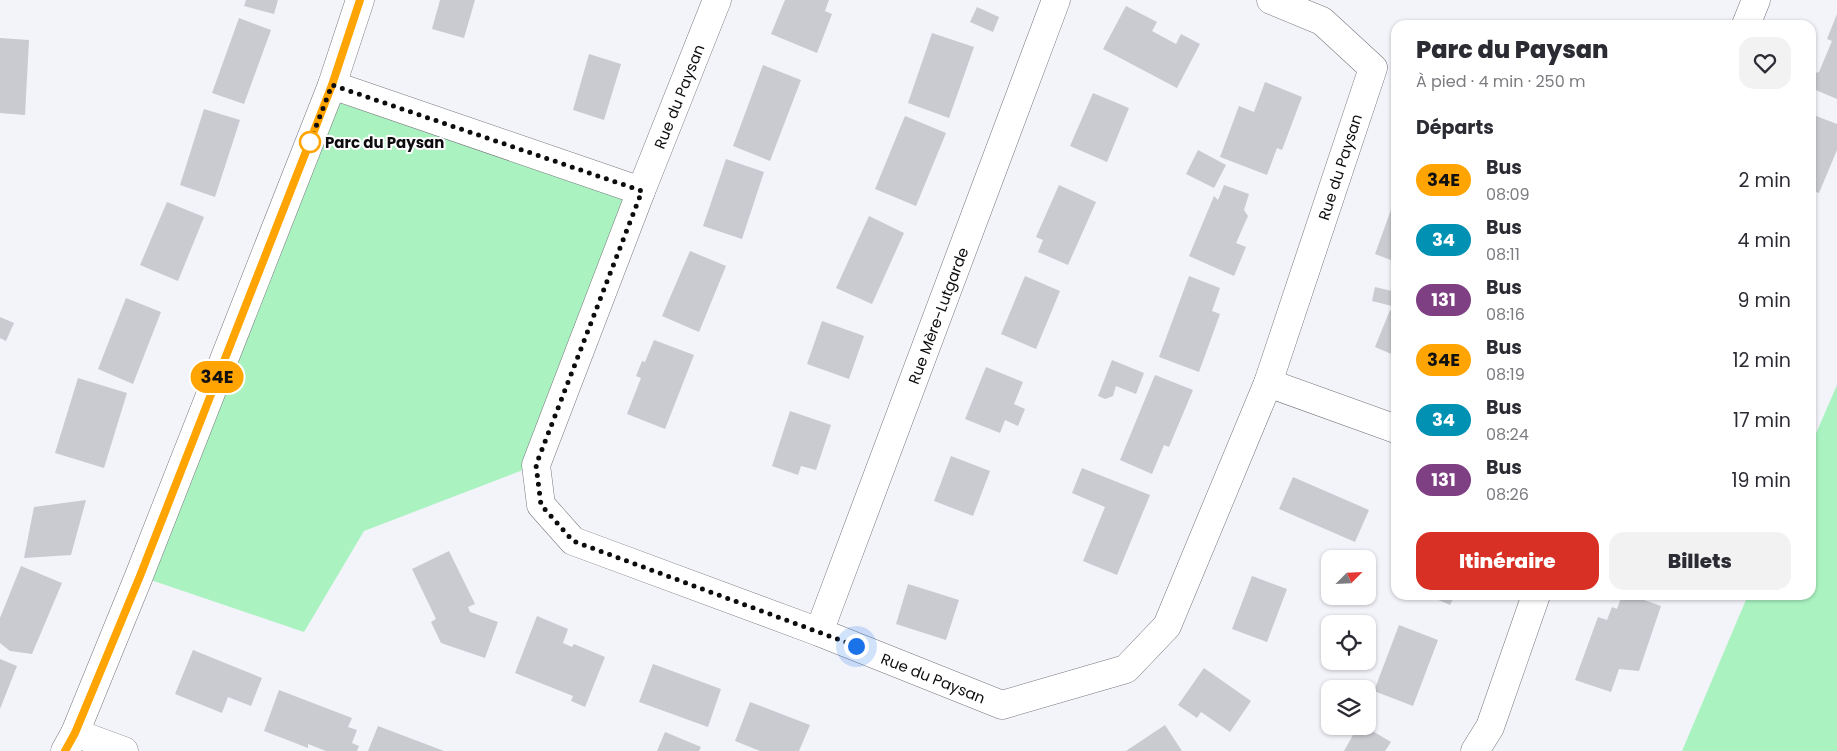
<!DOCTYPE html>
<html lang="fr">
<head>
<meta charset="utf-8">
<style>
  body { margin:0; font-family:Poppins,sans-serif; background:#f2f2f3; color:#2b2b33; height:100vh; display:flex; flex-direction:column; font-size:19px; white-space:nowrap }
  * { box-sizing:border-box; margin:0 }
  p { font-size:16px; color:#7c7c81 }
  .icon { flex:none; width:28px; height:28px; fill:none; stroke:currentColor; stroke-width:2; stroke-linecap:round; stroke-linejoin:round }
  .map { position:relative; flex:1; overflow:hidden }
  .details { position:absolute; left:1391px; top:20px; width:425px; height:580px; display:flex; flex-direction:column; background:#fff; border-radius:15px; box-shadow:0 1px 4px #0004 }
  .details>* { flex:none }
  .badge { padding:0 10px; border-radius:16px; font-size:18px; line-height:32px }
  .needle { width:32px; rotate:66deg }
  .fabs { position:absolute; left:1321px; top:550px; display:grid; gap:10px }
  .fabs a { display:grid; place-items:center; width:55px; height:55px; border-radius:10px; background:#fff; box-shadow:0 1px 4px #0004; font-size:25px }
  .you { position:absolute; width:25px; height:25px; margin:-12px; border:4px solid #fff; border-radius:50%; background:#1a73e8; box-shadow:0 0 0 8px #1a73e833 }
  .map>.badge { position:absolute; translate:-50% -50%; box-shadow:0 0 0 2px #fff }
  h2 { padding:0 25px; font-size:19px; line-height:45px }
  .round { display:grid; place-items:center; flex:none; width:52px; height:52px; border-radius:15px; background:#f2f2f3 }
  .summary { display:flex; align-items:center; justify-content:space-between; height:85px; padding:0 25px }
  h1 { font-size:24px; font-weight:800; line-height:38px }
  .cta { display:flex; gap:10px; margin-top:auto; padding:10px 25px }
  .cta a { flex:1; height:58px; border-radius:15px; background:#d93025; color:#fff; font-size:20px; font-weight:800; line-height:58px; text-align:center }
  .cta a+a { background:#f2f2f3; color:#2b2b33 }
  ul { padding:0; list-style:none }
  li { display:flex; align-items:center; gap:15px; height:60px; padding:0 25px }
  li div { flex:1 }
  li b { display:block; font-size:19px }
  li em { font-style:normal }
  li .badge { min-width:55px; font-weight:700; text-align:center }
  .map>svg:first-child { display:block }
</style>
</head>
<body>
<div class="map">
<svg width="1837" height="751" viewBox="0 0 1837 751">
  <rect width="100%" height="100%" fill="#f3f3fa"/>
  <g fill="#aaf3c1">
    <path d="M332 85 641 191 536 465 364 531 304 632 139 576Z"/>
    <path d="M1837 385V751H1682L1748 595H1811V445Z"/>
  </g>
  <g fill="#cacad1">
    <path d="M246 0H278L274 14 244 6Z"/>
    <path d="M440 0H475L464 38 432 29Z"/>
    <path d="M785 0H829L825 11 832 14 817 53 771 34Z"/>
    <path d="M1126 6 1157 22 1152 31 1176 44 1181 34 1200 44 1177 88 1103 49Z"/>
    <path d="M977 7 999 17 993 32 970 22Z"/>
    <path d="M1837 14V99L1811 88V82L1815 73 1819 72 1832 41 1827 39Z"/>
    <path d="M239 18 271 30 244 104 212 93Z"/>
    <path d="M932 33 974 47 949 118 908 103Z"/>
    <path d="M0 38 29 40 25 115 0 113Z"/>
    <path d="M589 54 621 64 604 120 573 110Z"/>
    <path d="M763 65 801 80 770 161 733 146Z"/>
    <path d="M1265 82 1302 97 1282 150 1277 148 1267 175 1220 157 1239 106 1254 112Z"/>
    <path d="M1093 93 1129 108 1107 162 1070 146Z"/>
    <path d="M204 109 240 120 215 197 180 185Z"/>
    <path d="M1811 114 1837 124V150L1819 193 1811 190Z"/>
    <path d="M905 116 946 133 916 206 875 189Z"/>
    <path d="M1198 150 1226 165 1214 188 1186 174Z"/>
    <path d="M726 159 764 172 742 239 703 226Z"/>
    <path d="M1059 185 1096 202 1068 265 1038 252 1043 240 1036 237Z"/>
    <path d="M1224 185 1249 194 1244 210 1248 216 1236 243 1246 247 1234 276 1189 256 1214 196 1218 200Z"/>
    <path d="M1396 196V262L1375 254Z"/>
    <path d="M167 202 204 217 178 281 140 265Z"/>
    <path d="M869 216 904 233 872 304 836 288Z"/>
    <path d="M690 251 726 266 699 332 662 316Z"/>
    <path d="M1025 276 1060 291 1036 349 1001 334Z"/>
    <path d="M1189 276 1220 288 1212 311 1220 314 1199 372 1159 357Z"/>
    <path d="M1375 287 1396 292V307L1372 301Z"/>
    <path d="M126 298 161 312 133 384 98 369Z"/>
    <path d="M1390 310 1396 313V356L1375 347Z"/>
    <path d="M0 317 14 323 6 341 0 338Z"/>
    <path d="M822 321 864 336 849 379 807 364Z"/>
    <path d="M654 340 694 355 665 429 627 414 641 378 636 376 642 361 645 362Z"/>
    <path d="M1112 360 1144 373 1136 394 1116 386 1113 396 1105 399 1098 396Z"/>
    <path d="M986 367 1023 382 1014 404 1025 409 1018 426 1005 420 1000 433 965 419Z"/>
    <path d="M1155 375 1193 390 1169 447 1164 445 1152 474 1120 460Z"/>
    <path d="M78 378 127 393 104 468 55 453Z"/>
    <path d="M790 411 831 425 816 470 801 466 798 475 772 466Z"/>
    <path d="M951 456 990 471 973 516 934 501Z"/>
    <path d="M1082 468 1150 495 1117 575 1083 561 1105 507 1072 493Z"/>
    <path d="M1293 477 1369 510 1355 542 1279 509Z"/>
    <path d="M86 500 71 555 24 558 34 507Z"/>
    <path d="M449 551 475 604 468 607 470 612 498 622 485 658 441 643 431 622 436 619 412 569Z"/>
    <path d="M21 566 62 583 32 654 10 651 0 643V618Z"/>
    <path d="M1252 576 1287 589 1267 642 1232 629Z"/>
    <path d="M908 584 959 600 946 640 896 624Z"/>
    <path d="M1427 595H1455L1450 605Z"/>
    <path d="M1622 595H1630L1661 606 1639 671 1619 669 1611 692 1575 680 1598 617 1607 620 1612 607 1617 609Z"/>
    <path d="M537 616 568 629 563 643 572 647 574 644 605 657 585 707 571 701 573 696 515 673Z"/>
    <path d="M1399 625 1438 640 1413 706 1374 691Z"/>
    <path d="M193 650 262 678 251 706 228 697 222 713 175 694Z"/>
    <path d="M0 659 17 666 0 709Z"/>
    <path d="M653 664 721 689 708 727 639 702Z"/>
    <path d="M1204 668 1251 701 1230 732 1201 712 1197 718 1178 705Z"/>
    <path d="M279 690 352 718 348 727 357 730 352 743 359 746 357 751H326L308 744V748L264 731Z"/>
    <path d="M750 702 810 725 799 751H760L735 741Z"/>
    <path d="M1165 725 1182 751H1126Z"/>
    <path d="M378 726 444 751H368Z"/>
    <path d="M1358 726H1364L1391 742 1385 751H1344Z"/>
    <path d="M665 732 701 747 699 751H657Z"/>
  </g>
  <g fill="none" stroke-linecap="round" stroke-linejoin="round">
    <defs>
      <g id="minor">
        <path d="M1271 0 1322 21 1373 68 1268 383 1396 429"/>
        <path d="M1746 25 1756 0"/>
        <path id="s1" d="M332 85 641 191 536 465 541 505 573 541 819 632 1002 705 1126 669 1167 626 1268 383"/>
        <path id="s2" d="M641 191 717 0"/>
        <path id="s3" d="M819 632 1056 0"/>
        <path d="M75 733 124 751"/>
        <path d="M65 751 75 733 139 576 332 85 360 0"/>
        <path d="M1475 751 1490 727 1536 595"/>
      </g>
    </defs>
    <use href="#minor" stroke="#77777d" stroke-width="29"/>
    <use href="#minor" stroke="#fff" stroke-width="28"/>
  </g>
  <g fill="none" stroke-linecap="round" stroke-linejoin="round">
    <defs>
      <path id="line" d="M65 751 75 733 140 576 332 85 360 0"/>
    </defs>
    <use href="#line" stroke="#fff" stroke-width="11"/>
    <use href="#line" stroke="#ffa400" stroke-width="8"/>
    <path stroke="#0d0d0f" stroke-width="5" stroke-dasharray="0 9" d="M310 142 332 85 642 191 536 465 541 505 573 541 856 646"/>
  </g>
  <circle fill="#fff" stroke="#ffa400" stroke-width="2.5" cx="310" cy="142" r="10"/>
  <g text-anchor="middle" dominant-baseline="central" stroke-width="4" stroke-linejoin="round" paint-order="stroke">
    <g font-size="15" fill="#0d0d0f" stroke="#fff">
      <text stroke="none"><textPath href="#s2" startOffset="102">Rue du Paysan</textPath></text>
      <text transform="translate(1340 167) rotate(-72)">Rue du Paysan</text>
      <text stroke="none"><textPath href="#s3" startOffset="338">Rue Mère-Lutgarde</textPath></text>
      <text stroke="none"><textPath href="#s1" startOffset="1094">Rue du Paysan</textPath></text>
    </g>
    <g font-size="15" font-weight="bold" fill="#0d0d0f" stroke="#fff" text-anchor="start">
      <text x="325" y="142">Parc du Paysan</text>
    </g>
  </g>
</svg>
<div class="fabs">
<a><svg class="needle" viewBox="-14 -14 28 28"><path d="M0-13l5 13h-10z" fill="#e53935"/><path d="M0 13l5-13h-10z" fill="#7c7c81"/></svg></a>
<a><svg class="icon" aria-label="locate" viewBox="0 0 24 24"><circle cx="12" cy="12" r="6"/><path d="M12 2v4M12 18v4M2 12h4M18 12h4"/></svg></a>
<a><svg class="icon" aria-label="layers" viewBox="0 0 24 24"><path d="M12 4l9 5-9 5-9-5zM3 14l9 5 9-5"/></svg></a>
</div>
<div class="you" style="left:856px;top:646px"></div>
<b class="badge" style="left:217px;top:377px;background:#ffa400;color:#111">34E</b>
<section class="details">
<div class="summary"><div><h1>Parc du Paysan</h1><p>À pied · 4 min · 250 m</p></div><a class="round"><svg class="icon" aria-label="heart" viewBox="0 0 24 24"><path d="M12 20l-8-8c-3-5 5-10 8-4 3-6 11-1 8 4z"/></svg></a></div>
<h2>Départs</h2>
<ul>
<li><span class="badge" style="background:#ffa400;color:#111">34E</span><div><b>Bus</b><p>08:09</p></div><em>2 min</em></li>
<li><span class="badge" style="background:#0091b3;color:#fff">34</span><div><b>Bus</b><p>08:11</p></div><em>4 min</em></li>
<li><span class="badge" style="background:#7e4082;color:#fff">131</span><div><b>Bus</b><p>08:16</p></div><em>9 min</em></li>
<li><span class="badge" style="background:#ffa400;color:#111">34E</span><div><b>Bus</b><p>08:19</p></div><em>12 min</em></li>
<li><span class="badge" style="background:#0091b3;color:#fff">34</span><div><b>Bus</b><p>08:24</p></div><em>17 min</em></li>
<li><span class="badge" style="background:#7e4082;color:#fff">131</span><div><b>Bus</b><p>08:26</p></div><em>19 min</em></li>
</ul>
<div class="cta"><a>Itinéraire</a><a>Billets</a></div>
</section>
</div>
</body>
</html>
